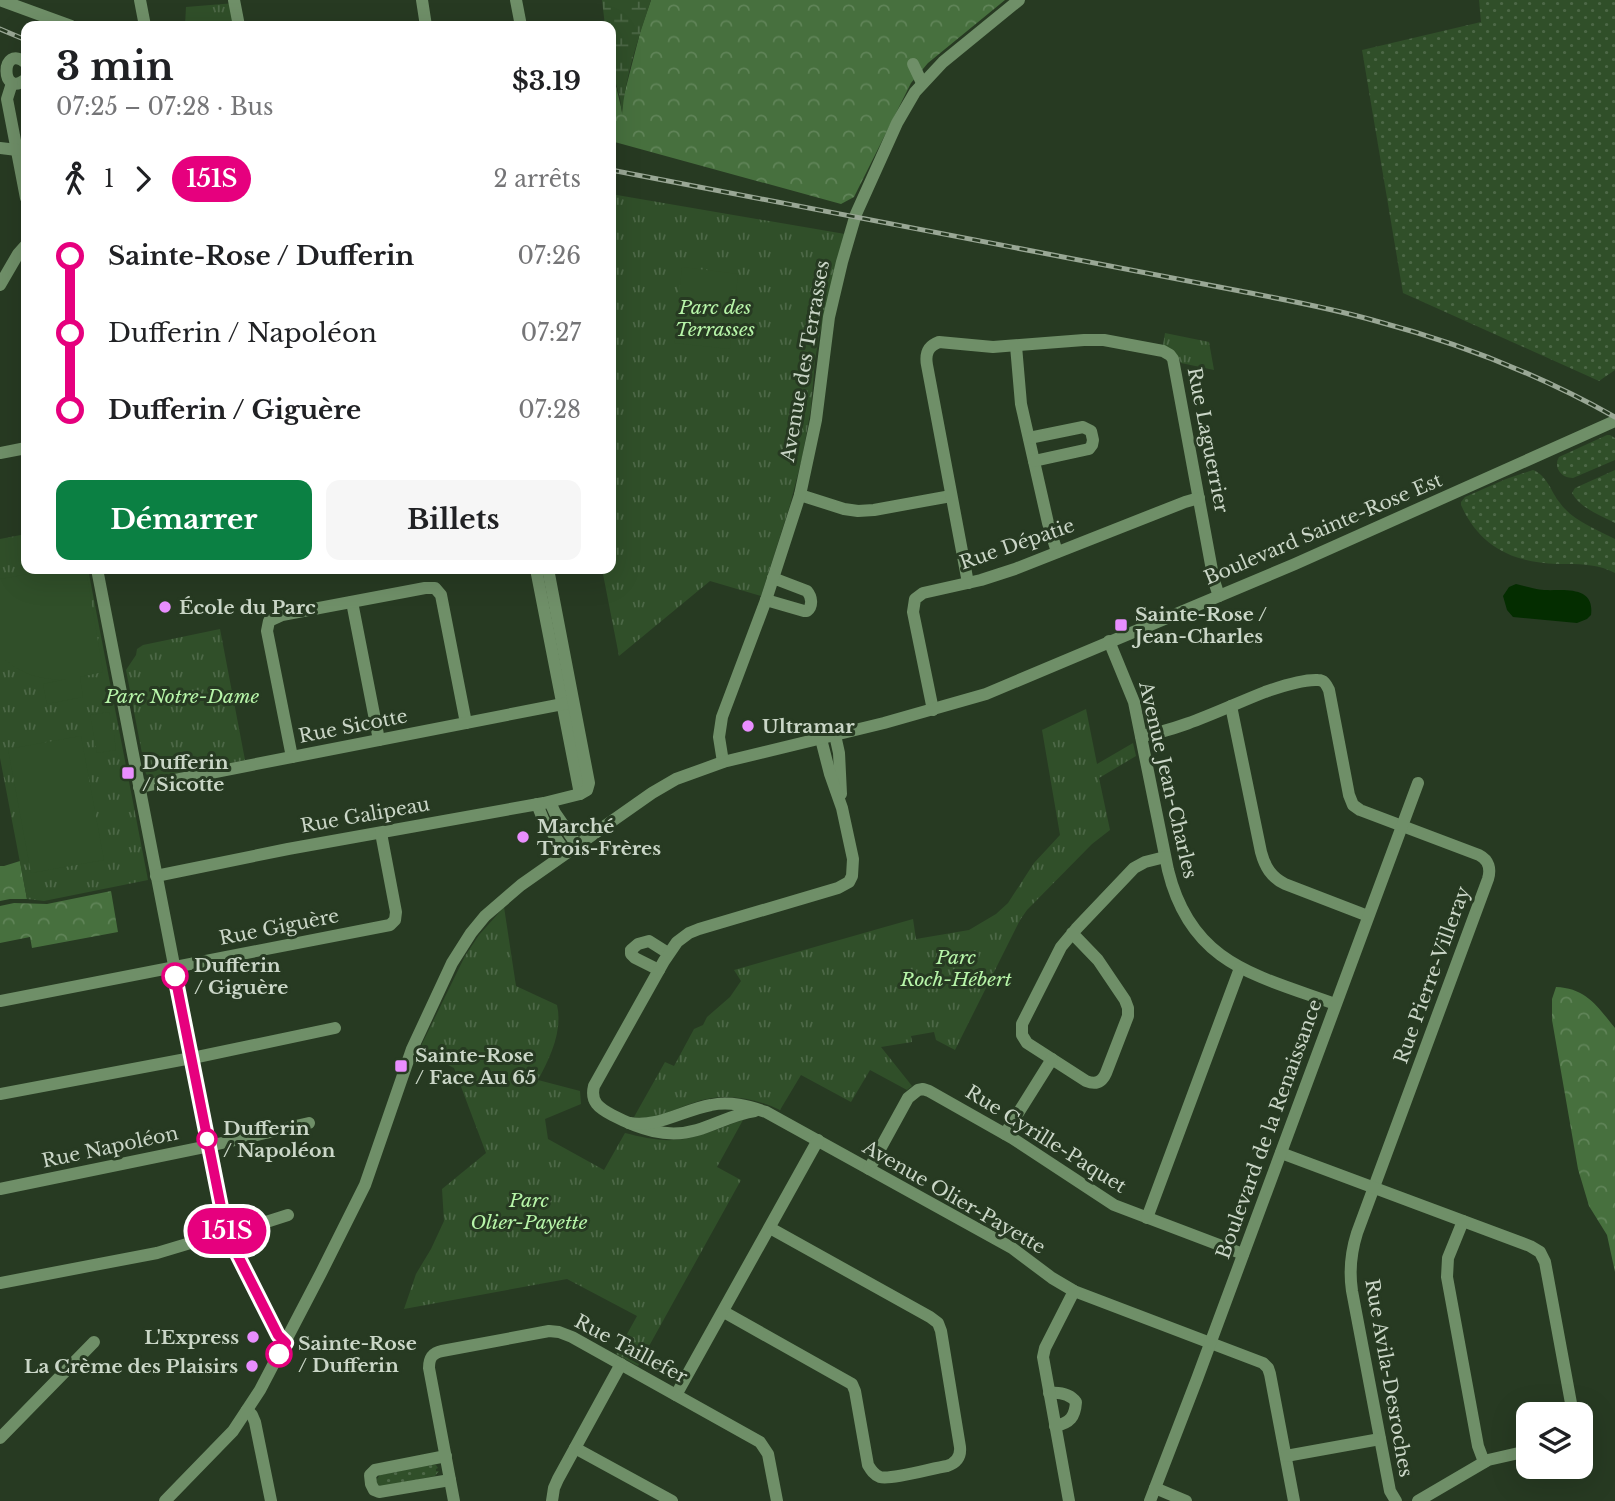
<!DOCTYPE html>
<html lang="fr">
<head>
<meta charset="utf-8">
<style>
  body { margin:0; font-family:"Libre Baskerville",serif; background:#f6f6f6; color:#202124; height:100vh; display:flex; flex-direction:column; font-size:26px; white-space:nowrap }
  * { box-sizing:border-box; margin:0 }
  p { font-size:23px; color:#757577 }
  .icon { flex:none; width:38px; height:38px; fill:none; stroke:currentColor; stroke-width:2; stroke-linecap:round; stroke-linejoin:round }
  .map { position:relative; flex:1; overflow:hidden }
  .side { position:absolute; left:21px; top:21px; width:595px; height:553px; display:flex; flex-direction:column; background:#fff; border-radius:14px; box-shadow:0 7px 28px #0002 }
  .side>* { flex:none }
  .badge { padding:0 14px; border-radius:23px; font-size:24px; line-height:46px }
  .controls { position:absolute; left:1516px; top:1402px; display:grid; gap:14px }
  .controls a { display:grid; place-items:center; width:77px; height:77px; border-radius:14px; background:#fff; box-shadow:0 7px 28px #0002; font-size:35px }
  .map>.badge { position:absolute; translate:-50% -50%; box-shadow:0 0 0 4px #fff }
  .legs { display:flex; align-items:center; gap:10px; height:77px; padding:0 35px; font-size:23px }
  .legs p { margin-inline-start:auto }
  .headline { display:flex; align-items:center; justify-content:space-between; height:119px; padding:0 35px }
  h1 { font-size:38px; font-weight:700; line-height:52px }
  .button { display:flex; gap:14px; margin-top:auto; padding:14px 35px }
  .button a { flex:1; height:80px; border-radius:14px; background:#0b8043; color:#fff; font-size:28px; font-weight:700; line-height:80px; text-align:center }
  .button a+a { background:#f6f6f6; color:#202124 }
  ul { padding:0 35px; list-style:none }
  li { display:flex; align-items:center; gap:24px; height:77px; font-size:26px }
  li i { display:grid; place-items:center; width:10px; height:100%; margin:0 9px; background:currentColor }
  li i::after { content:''; width:18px; height:18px; margin:-9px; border:5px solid; border-radius:50%; background:#fff }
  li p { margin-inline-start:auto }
  li:first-child i { background:linear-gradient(#0000 50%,currentColor 0) }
  li:last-child i { background:linear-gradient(currentColor 50%,#0000 0) }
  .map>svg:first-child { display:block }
</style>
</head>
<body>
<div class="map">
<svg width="1615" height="1501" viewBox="0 0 1615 1501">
  <defs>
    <pattern id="grass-dots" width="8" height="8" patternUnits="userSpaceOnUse" patternTransform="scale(1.75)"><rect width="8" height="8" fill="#304f29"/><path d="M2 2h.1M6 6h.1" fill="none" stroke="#4d6847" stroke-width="1.8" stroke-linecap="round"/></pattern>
    <pattern id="forest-crowns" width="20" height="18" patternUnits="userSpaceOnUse" patternTransform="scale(1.75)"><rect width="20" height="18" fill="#47703e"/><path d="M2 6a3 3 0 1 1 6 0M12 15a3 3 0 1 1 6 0" fill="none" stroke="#608458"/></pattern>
    <pattern id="wetland-marsh" width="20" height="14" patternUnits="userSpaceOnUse" patternTransform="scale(1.75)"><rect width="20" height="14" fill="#304f29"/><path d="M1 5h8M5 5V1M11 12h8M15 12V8" fill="none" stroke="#4d6847"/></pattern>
    <pattern id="park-tufts" width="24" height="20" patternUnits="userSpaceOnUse" patternTransform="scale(1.75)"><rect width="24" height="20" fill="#304f29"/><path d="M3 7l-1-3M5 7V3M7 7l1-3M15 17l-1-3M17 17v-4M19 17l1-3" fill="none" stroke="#4d6847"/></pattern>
  </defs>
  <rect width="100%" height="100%" fill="#273a22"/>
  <g fill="url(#grass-dots)">
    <path d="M1479 0H1615V370L1599 381 1403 293 1362 50 1481 22Z"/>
    <path d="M1607 435H1610L1615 438V460L1573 478C1561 478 1553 467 1559 457Z"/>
    <path d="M1533 470C1547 475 1551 492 1560 503 1573 521 1596 529 1615 539V573C1596 563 1577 564 1557 564 1512 562 1480 547 1461 505V502L1465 497 1506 479Z"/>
    <path d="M1615 470V523C1600 515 1580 508 1572 493L1575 488Z"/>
    <path d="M432 1465H436L438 1468 436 1469V1471H439L435 1476 383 1486 378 1485 376 1480 380 1475Z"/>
  </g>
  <g fill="url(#forest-crowns)">
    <path d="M651 0H1005L928 63 911 83 854 197 841 204 611 141V66L622 111 623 99 641 29Z"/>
    <path d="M20 861 27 899H10L0 901V866H4Z"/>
    <path d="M111 891 118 932 32 948 30 937 0 943V906L14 903 47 904Z"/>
    <path d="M1556 987C1586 988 1598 1007 1615 1028V1272L1607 1235 1589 1206 1578 1169 1552 1020V999Z"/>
  </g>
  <path fill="url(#wetland-marsh)" d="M602 0H651C639 37 625 76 622 115L620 98 611 66V26H605Z"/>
  <g fill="url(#park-tufts)">
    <path d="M235 3 239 26H185L186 7Z"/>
    <path d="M611 194 845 234 819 337 815 360 811 408 802 458 790 505 761 596 710 581 619 656 602 569H611Z"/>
    <path d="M1165 333 1209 342 1214 370 1181 363 1177 355 1163 345Z"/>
    <path d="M26 534V569H88L148 880 44 901 27 899 0 758V539Z"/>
    <path d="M220 629 245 760 156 777H150L146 774 126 670 136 655 137 649 143 645Z"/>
    <path d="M1086 709 1097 764 1133 743 1136 756 1099 778 1110 830 1092 844 1027 910 1020 920 955 1050 936 1040 934 1032 911 1036 912 1042 881 1047 912 1086 907 1090 870 1070 851 1102 801 1075 780 1110C753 1097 721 1092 693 1103 674 1109 654 1121 634 1117L665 1062 674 1066 694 1029 703 1025 707 1017 730 997 741 981 734 970 913 919 916 939 969 930 996 914 1008 903 1034 863 1060 835 1042 730Z"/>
    <path d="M504 907 516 986 557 1005C563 1031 550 1058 538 1080L580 1091 581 1104 545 1119 548 1139 604 1170 625 1133C641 1137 658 1141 674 1140 698 1139 721 1127 743 1120L717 1167 741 1180 638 1366 616 1354 637 1316 567 1279 404 1309 416 1274 431 1249 444 1221 442 1189 486 1153 454 1068 419 1050 465 956 479 935Z"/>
  </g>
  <g fill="#304f29">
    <path d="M682 267 738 274 730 349 674 343Z"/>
    <path d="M45 569H77L87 575 103 672 80 677 83 697 47 704 43 684 66 679C41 681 18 673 0 655V579L40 572V570Z"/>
    <path d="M109 712 112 726 110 732 114 735 116 750 97 753 90 715Z"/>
    <path d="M81 736 104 860 31 873 8 749Z"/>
  </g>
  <path fill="#042d00" d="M1516 584C1525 586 1535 589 1544 590 1563 591 1595 585 1591 615L1587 619 1577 623 1513 617 1507 610 1503 596 1509 587Z"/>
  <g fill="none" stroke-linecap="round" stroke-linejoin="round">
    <g stroke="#6f8f68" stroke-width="12">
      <path d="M0 0 71 26"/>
      <path d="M140 0 145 26"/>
      <path d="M234 0 239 26"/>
      <path d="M422 0 426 26"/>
      <path d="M516 0 521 26"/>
      <path d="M26 63C0 42 0 100 26 79"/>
      <path d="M913 64 922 83"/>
      <path d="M12 83 7 99 26 198"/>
      <path d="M0 148 17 150"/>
      <path d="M0 285 18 254 26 245"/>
      <path d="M1016 346 1021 404 1048 523 1057 552"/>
      <path d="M1029 438 1083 427 1091 431 1093 440 1092 445 1089 449 1034 461"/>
      <path d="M0 453 26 448"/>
      <path d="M800 495 844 509 858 511 874 510 951 496"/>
      <path d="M97 569 223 1217 233 1246 278 1335 286 1343"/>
      <path d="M536 569 580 794"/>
      <path d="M968 583 927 365C925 354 928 346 939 342L993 347 1084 340H1104L1163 351 1170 355 1173 359 1214 581 1219 596"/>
      <path d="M766 600 804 611H807C813 606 812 597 807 591L773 578"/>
      <path d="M352 602 379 740"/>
      <path d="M1109 641 1134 702 1168 870C1191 964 1255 975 1335 1004"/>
      <path d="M1231 706 1261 852C1265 867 1271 877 1285 884L1368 916"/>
      <path d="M933 710 913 612 915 599 923 593 981 580 1015 569 1185 502 1199 498"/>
      <path d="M835 735 839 753 841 794"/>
      <path d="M1141 736C1184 729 1224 708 1265 692 1279 687 1302 679 1318 680 1324 680 1326 684 1329 690L1349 795 1353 805 1360 810 1479 855C1489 860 1491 869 1488 879L1357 1233C1351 1252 1349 1271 1352 1291L1390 1491 1396 1501"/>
      <path d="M292 757 267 631 269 621 282 615 425 588H435L441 595 466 723"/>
      <path d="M723 762 719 737 722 717 766 600 800 495 816 420 829 317 842 262 856 214 897 123 915 92 943 62 1019 0"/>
      <path d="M139 787 573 702"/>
      <path d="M550 802 555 813 577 845"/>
      <path d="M537 804 543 819 566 853"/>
      <path d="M156 876 288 849 544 803 580 794 587 790 589 783 548 569"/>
      <path d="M1072 933 1098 960 1125 1000 1128 1008V1016L1106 1073C1102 1082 1096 1085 1086 1081L1027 1043 1022 1035V1024L1061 947 1076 929 1134 868 1145 862 1165 857"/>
      <path d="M659 970 635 958 631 954V950L638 944 649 941 668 953"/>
      <path d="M0 1001 390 925 395 920 396 912 381 833"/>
      <path d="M0 1094 202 1056 335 1028"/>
      <path d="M755 1111C734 1114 717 1124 697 1130 667 1139 639 1129 612 1115 599 1108 590 1102 594 1086L664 961 677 942 689 933 699 929 838 888 849 882 852 876 853 859 842 808 830 774 821 739"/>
      <path d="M629 1123C658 1128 683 1110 711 1105 730 1101 748 1106 766 1112L1012 1248 1052 1278 1074 1291 1263 1363 1268 1368 1270 1374 1294 1501"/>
      <path d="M1005 1134 1052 1059"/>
      <path d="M1281 1153 1530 1246 1540 1252 1545 1262 1573 1414"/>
      <path d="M869 1169 908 1098 918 1090 923 1089 929 1091 1012 1138 1114 1205 1243 1254"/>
      <path d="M0 1189 209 1146 309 1123"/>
      <path d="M1147 1218 1240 968"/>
      <path d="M1463 1221 1448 1258 1447 1277 1478 1446 1484 1462"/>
      <path d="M0 1283 157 1253 217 1235 238 1231 288 1215"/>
      <path d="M724 1312 852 1384 855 1391 868 1465C871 1470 874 1475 880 1477 891 1480 933 1468 947 1466 956 1463 961 1457 960 1447L941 1331 938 1323 930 1317 770 1228"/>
      <path d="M1049 1393C1059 1392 1070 1394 1076 1402 1075 1417 1070 1423 1055 1426"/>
      <path d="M676 1395 818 1140"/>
      <path d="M247 1410 252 1415 255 1422 271 1501"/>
      <path d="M0 1438 94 1342"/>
      <path d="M575 1448 672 1501"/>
      <path d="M446 1456 375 1470 370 1475 371 1484 374 1490 379 1492 450 1480"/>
      <path d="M1286 1456 1380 1439"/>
      <path d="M1155 1488 1186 1501"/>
      <path d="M165 1501 233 1431 260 1390 321 1273 365 1185 412 1049 452 963 471 933 485 916 521 885 652 793 676 779 723 762 884 723 986 694 1295 564 1615 421"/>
      <path d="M454 1501 429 1368C429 1358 432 1353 442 1351L549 1331 559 1332 572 1337 760 1442 768 1454 777 1501"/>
      <path d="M552 1501 554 1488 558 1479 621 1364"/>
      <path d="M1069 1501 1043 1357 1045 1348 1074 1291"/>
      <path d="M1150 1501 1197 1379 1418 783"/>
      <path d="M1418 1501 1488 1460 1528 1451"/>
    </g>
    <defs>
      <g id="rail">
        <path d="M0 29 26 40"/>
        <path d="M611 170 1240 291C1286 300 1331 308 1376 321 1459 343 1540 375 1615 417"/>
      </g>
    </defs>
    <use href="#rail" stroke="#99a795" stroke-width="5"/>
    <use href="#rail" stroke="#273a22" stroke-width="2.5" stroke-dasharray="8" stroke-linecap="butt"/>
  </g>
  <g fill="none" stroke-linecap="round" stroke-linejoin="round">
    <defs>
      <path id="line-1" d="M175 976 223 1217 237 1254 278 1335 286 1343 279 1354"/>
    </defs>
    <use href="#line-1" stroke="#fff" stroke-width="16"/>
    <use href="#line-1" stroke="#e6007e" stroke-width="10"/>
  </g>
  <g fill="#e98efe" stroke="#273a22" stroke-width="2.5">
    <circle cx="165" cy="607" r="7"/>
    <rect x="1114" y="618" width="14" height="14" rx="3.5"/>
    <circle cx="748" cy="726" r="7"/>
    <rect x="121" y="766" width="14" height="14" rx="3.5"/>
    <circle cx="523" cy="837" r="7"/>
    <rect x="394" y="1059" width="14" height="14" rx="3.5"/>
    <circle cx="253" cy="1337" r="7"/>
    <circle cx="252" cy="1366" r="7"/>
  </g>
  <g fill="#fff" stroke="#e6007e" stroke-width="3.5">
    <circle cx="175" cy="976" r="12"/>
    <circle cx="207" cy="1139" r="9"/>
    <circle cx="279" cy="1354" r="12"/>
  </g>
  <g text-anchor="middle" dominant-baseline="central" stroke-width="6" stroke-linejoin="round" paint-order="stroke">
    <g font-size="19" font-style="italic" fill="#b7f5a9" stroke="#273a22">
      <text x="715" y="307">Parc des<tspan x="715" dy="22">Terrasses</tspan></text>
      <text x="182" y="696">Parc Notre-Dame</text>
      <text x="956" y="957">Parc<tspan x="956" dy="22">Roch-Hébert</tspan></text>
      <text x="529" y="1200">Parc<tspan x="529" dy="22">Olier-Payette</tspan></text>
    </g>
    <g font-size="19" fill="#cad6c7" stroke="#273a22">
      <text transform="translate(805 361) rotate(-80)">Avenue des Terrasses</text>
      <text transform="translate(1208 440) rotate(79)">Rue Laguerrier</text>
      <text transform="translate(1323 529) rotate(-23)">Boulevard Sainte-Rose Est</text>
      <text transform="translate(1017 544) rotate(-19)">Rue Dépatie</text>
      <text transform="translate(353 726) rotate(-11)">Rue Sicotte</text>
      <text transform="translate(1168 780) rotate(77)">Avenue Jean-Charles</text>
      <text transform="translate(365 815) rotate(-10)">Rue Galipeau</text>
      <text transform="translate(279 927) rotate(-11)">Rue Giguère</text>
      <text transform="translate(1432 975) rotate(-70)">Rue Pierre-Villeray</text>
      <text transform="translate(1269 1129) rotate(-70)">Boulevard de la Renaissance</text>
      <text transform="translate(1046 1139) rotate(32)">Rue Cyrille-Paquet</text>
      <text transform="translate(110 1147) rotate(-12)">Rue Napoléon</text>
      <text transform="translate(954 1197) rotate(30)">Avenue Olier-Payette</text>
      <text transform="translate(631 1349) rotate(28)">Rue Taillefer</text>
      <text transform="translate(1389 1378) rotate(80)">Rue Avila-Desroches</text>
    </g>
    <g font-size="19" font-weight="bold" fill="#cad6c7" stroke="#273a22" text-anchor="start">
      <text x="179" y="607">École du Parc</text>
      <text x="1135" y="614">Sainte-Rose /<tspan x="1135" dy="22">Jean-Charles</tspan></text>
      <text x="762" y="726">Ultramar</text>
      <text x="142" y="762">Dufferin<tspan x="142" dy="22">/ Sicotte</tspan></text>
      <text x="537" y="826">Marché<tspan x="537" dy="22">Trois-Frères</tspan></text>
      <text x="415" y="1055">Sainte-Rose<tspan x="415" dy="22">/ Face Au 65</tspan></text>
      <text x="239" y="1337" text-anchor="end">L'Express</text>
      <text x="238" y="1366" text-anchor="end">La Crème des Plaisirs</text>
    </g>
    <g font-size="19" font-weight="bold" fill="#cad6c7" stroke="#273a22" text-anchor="start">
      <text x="194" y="965">Dufferin<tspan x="194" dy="22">/ Giguère</tspan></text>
      <text x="223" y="1128">Dufferin<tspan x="223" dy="22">/ Napoléon</tspan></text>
      <text x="298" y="1343">Sainte-Rose<tspan x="298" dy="22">/ Dufferin</tspan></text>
    </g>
  </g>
</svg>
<div class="controls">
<a><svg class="icon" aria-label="layers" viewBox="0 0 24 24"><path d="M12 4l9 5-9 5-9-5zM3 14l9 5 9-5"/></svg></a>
</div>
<b class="badge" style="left:227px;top:1231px;background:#e6007e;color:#fff">151S</b>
<section class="side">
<div class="headline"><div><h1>3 min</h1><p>07:25 – 07:28 · Bus</p></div><b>$3.19</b></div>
<div class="legs"><svg class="icon" aria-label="walk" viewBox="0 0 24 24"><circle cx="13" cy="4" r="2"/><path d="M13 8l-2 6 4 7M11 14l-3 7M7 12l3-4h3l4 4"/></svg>1<svg class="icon" aria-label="forward" viewBox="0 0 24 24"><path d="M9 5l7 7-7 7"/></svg><b class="badge" style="background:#e6007e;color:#fff">151S</b><p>2 arrêts</p></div>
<ul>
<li><i style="color:#e6007e"></i><b>Sainte-Rose / Dufferin</b><p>07:26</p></li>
<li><i style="color:#e6007e"></i><span>Dufferin / Napoléon</span><p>07:27</p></li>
<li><i style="color:#e6007e"></i><b>Dufferin / Giguère</b><p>07:28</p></li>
</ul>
<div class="button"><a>Démarrer</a><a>Billets</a></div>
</section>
</div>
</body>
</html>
